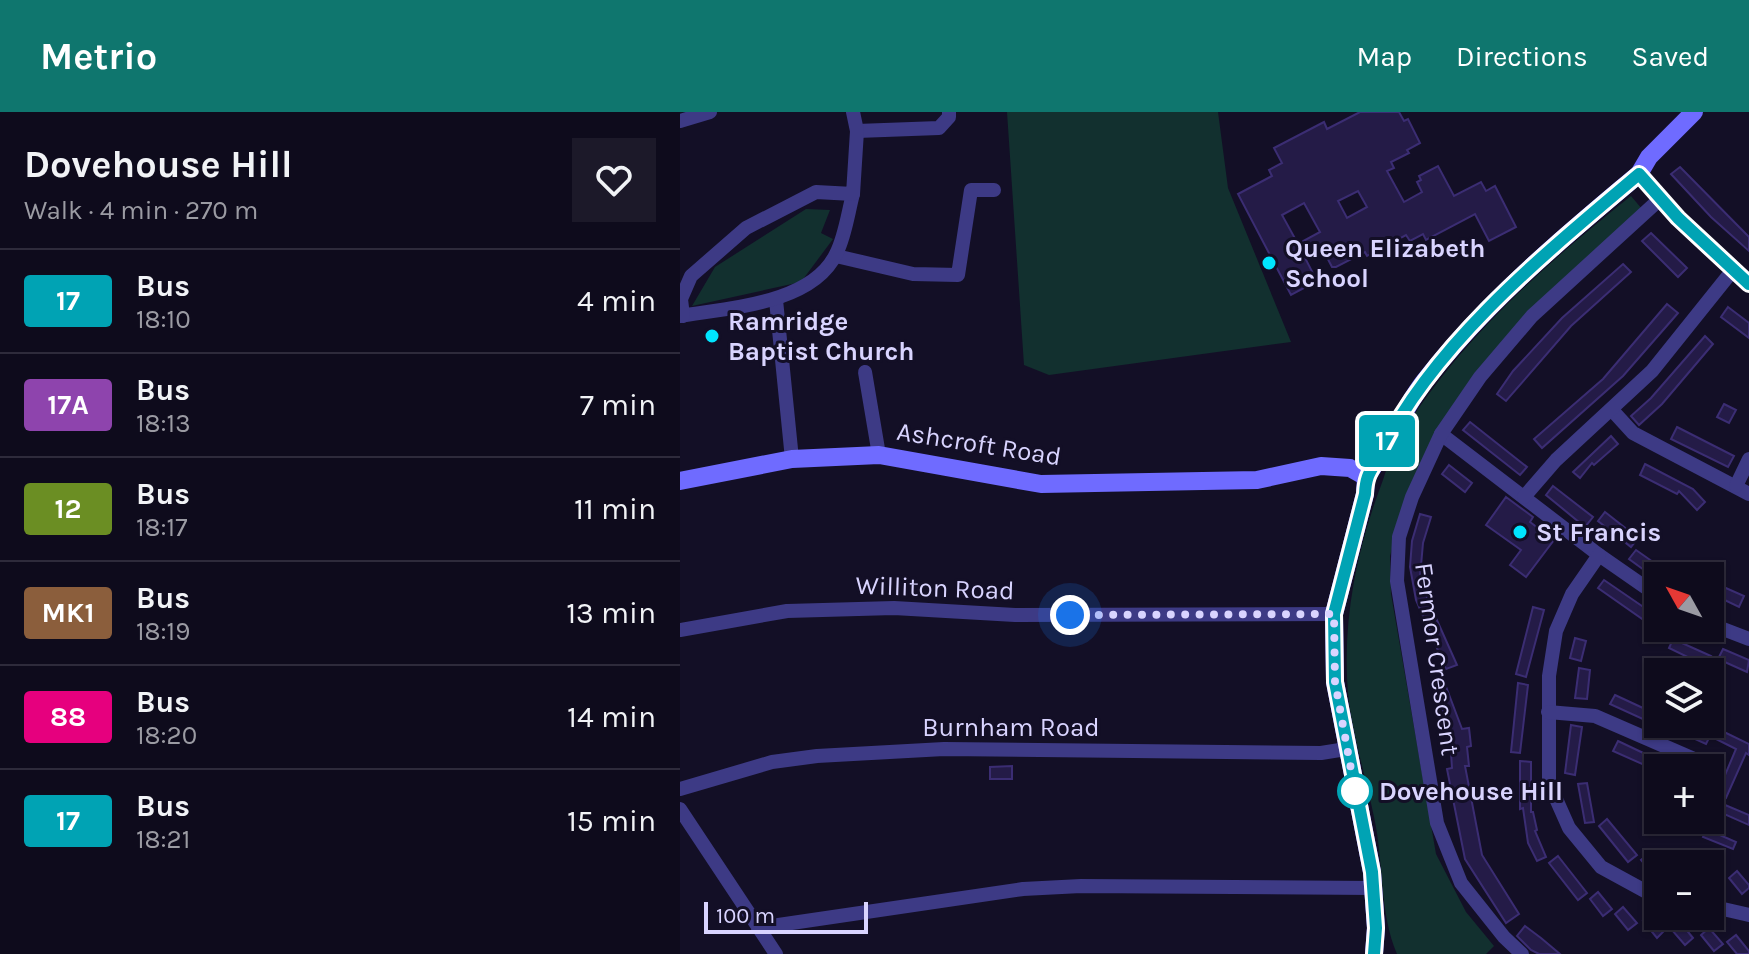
<!DOCTYPE html>
<html lang="en">
<head>
<meta charset="utf-8">
<style>
  body { margin:0; font-family:Karla,sans-serif; background:#1c1929; color:#f1f3f6; height:100vh; display:flex; flex-direction:column; font-size:30px; white-space:nowrap }
  * { box-sizing:border-box; margin:0 }
  p { font-size:26px; color:#9b9ba3 }
  .icon { flex:none; width:44px; height:44px; fill:none; stroke:currentColor; stroke-width:2; stroke-linecap:round; stroke-linejoin:round }
  .map { position:relative; flex:1; overflow:hidden }
  .sheet { display:flex; flex-direction:column; background:#0e0b1c; width:680px }
  .sheet>* { flex:none }
  .badge { padding:0 16px; border-radius:6px; font-size:28px; line-height:52px }
  .needle { width:52px; rotate:310deg }
  .controls { position:absolute; left:964px; top:450px; display:grid; gap:16px }
  .controls a { display:grid; place-items:center; width:80px; height:80px; border-radius:0px; background:#0e0b1c; box-shadow:0 2px 6px #0004,0 0 0 2px #2e2b3b; font-size:40px }
  .scale { position:absolute; left:24px; bottom:20px; width:164px; box-sizing:border-box; padding-left:8px; border:4px solid #d9d4ff; border-top:0; font-size:22px; line-height:28px; white-space:nowrap; color:#d9d4ff; -webkit-text-stroke:6px #130f26; paint-order:stroke }
  .you { position:absolute; width:40px; height:40px; margin:-20px; border:6px solid #fff; border-radius:50%; background:#1a73e8; box-shadow:0 0 0 12px #1a73e833 }
  .map>.badge { position:absolute; translate:-50% -50%; box-shadow:0 0 0 4px #fff }
  .round { display:grid; place-items:center; flex:none; width:84px; height:84px; border-radius:0px; background:#1c1929 }
  .summary { display:flex; align-items:center; justify-content:space-between; height:136px; padding:0 24px }
  h1 { font-size:38px; font-weight:700; line-height:60px }
  ul { padding:0; list-style:none }
  li { display:flex; align-items:center; gap:24px; height:104px; padding:0 24px; border-top:2px solid #2e2b3b }
  li div { flex:1 }
  li b { display:block; font-size:30px }
  li em { font-style:normal }
  li .badge { min-width:88px; font-weight:700; text-align:center }
  header { display:flex; align-items:center; gap:48px; box-sizing:border-box; height:112px; padding:0 40px; background:#0f766e; color:#fff }
  header strong { font-size:38px }
  nav { display:flex; gap:44px; margin-inline-start:auto; font-size:28px }
  main { display:flex; flex:1; min-height:0 }
  .map>svg:first-child { display:block }
</style>
</head>
<body>
<header>
<strong>Metrio</strong>
<nav><a>Map</a><a>Directions</a><a>Saved</a></nav>
</header>
<main>
<section class="sheet">
<div class="summary"><div><h1>Dovehouse Hill</h1><p>Walk · 4 min · 270 m</p></div><a class="round"><svg class="icon" aria-label="heart" viewBox="0 0 24 24"><path d="M12 20l-8-8c-3-5 5-10 8-4 3-6 11-1 8 4z"/></svg></a></div>
<ul>
<li><span class="badge" style="background:#00a3b4;color:#fff">17</span><div><b>Bus</b><p>18:10</p></div><em>4 min</em></li>
<li><span class="badge" style="background:#8e44ad;color:#fff">17A</span><div><b>Bus</b><p>18:13</p></div><em>7 min</em></li>
<li><span class="badge" style="background:#6b8e23;color:#fff">12</span><div><b>Bus</b><p>18:17</p></div><em>11 min</em></li>
<li><span class="badge" style="background:#8b5e3c;color:#fff">MK1</span><div><b>Bus</b><p>18:19</p></div><em>13 min</em></li>
<li><span class="badge" style="background:#e6007e;color:#fff">88</span><div><b>Bus</b><p>18:20</p></div><em>14 min</em></li>
<li><span class="badge" style="background:#00a3b4;color:#fff">17</span><div><b>Bus</b><p>18:21</p></div><em>15 min</em></li>
</ul>
</section>
<div class="map">
<svg width="1069" height="842" viewBox="0 0 1069 842">
  <rect width="100%" height="100%" fill="#130f26"/>
  <g fill="#12302f">
    <path d="M327 0H538L548 76 611 230 369 263 344 253Z"/>
    <path d="M951 84 962 97 848 201 728 379 710 444 711 482 756 742 786 800 814 834 806 842H717C699 800 704 750 694 705 686 665 672 622 668 581 662 508 677 436 703 368 708 353 713 336 721 323 779 229 865 152 951 84Z"/>
    <path d="M126 97 150 98 141 121 153 127 121 170 12 194 35 155Z"/>
  </g>
  <g fill="#241b47" stroke="#3b2d73" stroke-width="2" fill-rule="evenodd">
    <path d="M680 0H719L724 9 728 7 740 31 727 38 729 41 711 50 714 56 707 59 724 90 742 80 737 70 741 68 739 64 758 54 774 84 801 70 806 79 815 74 836 115 809 129 795 102 746 128 743 122 730 129 726 123 687 144 685 140 656 155H652L641 134 624 144 637 169 611 183 558 82 592 64 589 58 602 51 594 36 644 10 647 17ZM678 79 687 95 667 106 658 89ZM624 91 640 120 618 132 602 103Z"/>
    <path d="M1000 55 1069 125V139L1031 105 991 62Z"/>
    <path d="M971 121 1007 156 998 165 962 129Z"/>
    <path d="M943 152 951 160 891 214 826 289 817 282 833 259 882 206Z"/>
    <path d="M987 192 998 201 943 264 862 336 854 327 923 267Z"/>
    <path d="M1048 195 1069 211V226L1041 205Z"/>
    <path d="M1025 224 1033 232 982 292 959 313 951 304 971 286Z"/>
    <path d="M1044 292 1056 298 1049 311 1037 305Z"/>
    <path d="M790 310 847 355 840 363 783 318Z"/>
    <path d="M997 315 1054 344 1048 355 991 327Z"/>
    <path d="M931 324 938 332 914 353 912 351 900 366 893 360Z"/>
    <path d="M965 352 1013 377 1025 390 1017 398 999 379 997 382 960 363Z"/>
    <path d="M769 353 792 371 785 380 762 362Z"/>
    <path d="M873 374 913 405 905 415 866 383Z"/>
    <path d="M826 385 853 405 850 410 874 428 846 465 830 453 841 438 806 413Z"/>
    <path d="M925 400 958 426 951 435 918 409Z"/>
    <path d="M740 402 751 405 743 431 740 465H743L747 486 777 553 766 557 736 488 730 455 732 429Z"/>
    <path d="M956 438 973 450 995 464H975L964 458 949 447Z"/>
    <path d="M924 468 978 505V518L918 476Z"/>
    <path d="M1030 469 1064 484 1059 495 1030 481Z"/>
    <path d="M853 495 864 498 846 565 836 562Z"/>
    <path d="M895 526 906 529 901 549 890 546Z"/>
    <path d="M993 527 1031 544 1026 554 989 536Z"/>
    <path d="M1043 537 1069 548 1067 560 1038 547Z"/>
    <path d="M899 556 910 558 907 587 895 586Z"/>
    <path d="M762 564 782 617 789 616 791 634 787 635 789 654H785L802 743 839 802 826 811 785 747 767 657 772 656 769 611 768 612 752 568Z"/>
    <path d="M838 571 848 573 840 641 831 640Z"/>
    <path d="M935 583 978 603V614L930 592Z"/>
    <path d="M982 612H1009L1031 622 1026 632Z"/>
    <path d="M891 613 902 615 895 663 885 661Z"/>
    <path d="M1040 618 1069 632V643L1066 641 1046 686 1037 682 1056 637 1036 627Z"/>
    <path d="M938 629 978 648V659L933 639Z"/>
    <path d="M840 649 851 650V700H853L857 718 855 719 866 745 857 749 848 731 843 696 840 697Z"/>
    <path d="M332 654V667H310V655Z"/>
    <path d="M907 671 914 710 905 711 898 672Z"/>
    <path d="M1038 690 1069 703V713L1035 698Z"/>
    <path d="M927 707 957 743 948 750 919 714Z"/>
    <path d="M1026 717 1056 730 1053 737 1023 725Z"/>
    <path d="M970 741 978 751V769L961 748Z"/>
    <path d="M878 744 907 781 898 788 869 751Z"/>
    <path d="M1057 759 1069 773V776L1062 782 1049 766Z"/>
    <path d="M918 780 932 797 923 804 910 787Z"/>
    <path d="M943 795 957 811 948 818 935 802Z"/>
    <path d="M972 802 985 818 977 826 963 809Z"/>
    <path d="M1000 810 1013 826 1005 833 991 817Z"/>
    <path d="M845 814 861 826 880 842H859L851 838 837 824Z"/>
    <path d="M1029 816 1043 832 1034 839 1021 823Z"/>
    <path d="M1056 823 1069 839V842H1057L1047 830Z"/>
  </g>
  <g fill="none" stroke-linecap="round" stroke-linejoin="round">
    <g stroke="#3d3a85" stroke-width="14">
      <path d="M0 9 30 0"/>
      <path d="M177 19 259 16 269 5V0"/>
      <path d="M959 62 998 106 1069 172"/>
      <path d="M156 144 233 162 278 163 291 78H314"/>
      <path d="M96 188 112 347"/>
      <path d="M0 204C48 196 132 192 156 142 165 125 168 101 173 82"/>
      <path d="M3 204 1 187 11 164 66 116 136 80 173 82 177 19 173 0"/>
      <path d="M185 260 199 343"/>
      <path d="M932 298 953 321 1069 382"/>
      <path d="M761 322 919 443 978 484"/>
      <path d="M1056 374 1069 347"/>
      <path d="M844 385 876 348 972 259 1053 158"/>
      <path d="M919 443 892 482 876 519 869 564V671L889 716 921 755 965 779 978 782"/>
      <path d="M1030 512 1069 527"/>
      <path d="M0 518 107 499 214 496 335 503 654 502"/>
      <path d="M868 600 915 604 1030 654"/>
      <path d="M0 677 92 650 137 644 264 637 641 641 666 637"/>
      <path d="M0 697 96 842"/>
      <path d="M1030 794 1069 803"/>
      <path d="M78 816 343 777 401 774 693 776"/>
      <path d="M842 842 824 825 781 771 757 711 717 469 719 425 732 385 761 322 800 265 852 204 980 87"/>
    </g>
    <g stroke="#6f6bff" stroke-width="18">
      <path d="M0 369 112 347 199 343 361 372 577 368 641 354 670 356 686 365"/>
      <path d="M694 842 696 816 692 760 655 570 654 502 685 382 686 365C708 337 721 300 743 271 805 191 882 126 959 62L969 45 1014 0"/>
    </g>
  </g>
  <g fill="none" stroke-linecap="round" stroke-linejoin="round">
    <defs>
      <path id="line" d="M694 842 696 816 692 760 655 570 654 502 685 382C686 359 693 358 702 338 755 230 868 139 959 62L998 106 1069 172"/>
    </defs>
    <use href="#line" stroke="#fff" stroke-width="18"/>
    <use href="#line" stroke="#00a3b4" stroke-width="12"/>
    <path stroke="#d9d4ff" stroke-width="8" stroke-dasharray="0 14.4" d="M390 503 654 502 655 570 675 679"/>
  </g>
  <g fill="#00e5ff" stroke="#130f26" stroke-width="3">
    <circle cx="589" cy="151" r="8"/>
    <circle cx="32" cy="224" r="8"/>
    <circle cx="840" cy="420" r="8"/>
  </g>
  <circle fill="#fff" stroke="#00a3b4" stroke-width="4" cx="675" cy="679" r="16"/>
  <g text-anchor="middle" dominant-baseline="central" stroke-width="6" stroke-linejoin="round" paint-order="stroke">
    <g font-size="26" font-weight="bold" fill="#d9d4ff" stroke="#130f26" text-anchor="start">
      <text x="605" y="136">Queen Elizabeth<tspan x="605" dy="30">School</tspan></text>
      <text x="48" y="209">Ramridge<tspan x="48" dy="30">Baptist Church</tspan></text>
      <text x="856" y="420">St Francis</text>
    </g>
    <g font-size="26" fill="#d9d4ff" stroke="#130f26">
      <text transform="translate(299 332) rotate(9)">Ashcroft Road</text>
      <text transform="translate(255 476) rotate(2)">Williton Road</text>
      <text transform="translate(757 547) rotate(82)">Fermor Crescent</text>
      <text x="331" y="615">Burnham Road</text>
    </g>
    <g font-size="26" font-weight="bold" fill="#d9d4ff" stroke="#130f26" text-anchor="start">
      <text x="699" y="679">Dovehouse Hill</text>
    </g>
  </g>
</svg>
<div class="controls">
<a><svg class="needle" viewBox="-14 -14 28 28"><path d="M0-13l5 13h-10z" fill="#e53935"/><path d="M0 13l5-13h-10z" fill="#9b9ba3"/></svg></a>
<a><svg class="icon" aria-label="layers" viewBox="0 0 24 24"><path d="M12 4l9 5-9 5-9-5zM3 14l9 5 9-5"/></svg></a>
<a>+</a>
<a>−</a>
</div>
<div class="scale">100 m</div>
<div class="you" style="left:390px;top:503px"></div>
<b class="badge" style="left:707px;top:329px;background:#00a3b4;color:#fff">17</b>
</div>
</main>
</body>
</html>
